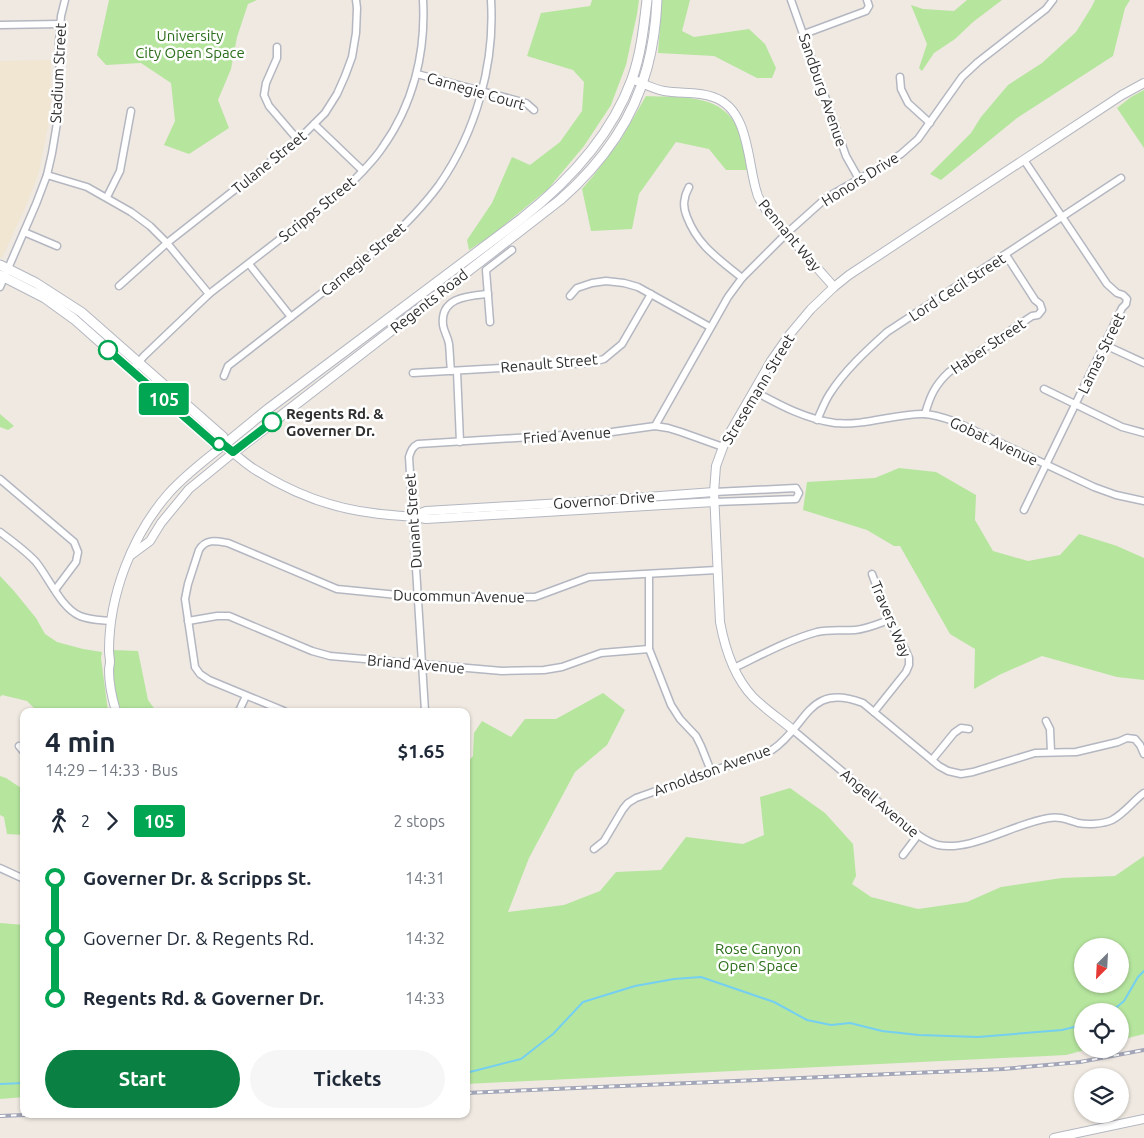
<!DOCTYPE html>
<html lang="en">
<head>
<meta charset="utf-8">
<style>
  body { margin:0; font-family:Ubuntu,sans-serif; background:#f6f6f7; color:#1f2937; height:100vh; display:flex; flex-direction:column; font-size:19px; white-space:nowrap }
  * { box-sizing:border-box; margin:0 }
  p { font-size:16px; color:#747a83 }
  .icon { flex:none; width:28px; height:28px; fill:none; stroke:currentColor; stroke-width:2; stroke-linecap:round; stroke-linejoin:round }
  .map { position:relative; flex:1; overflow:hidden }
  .drawer { position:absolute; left:20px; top:708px; width:450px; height:410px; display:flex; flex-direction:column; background:#fff; border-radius:10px; box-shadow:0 1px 4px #0004 }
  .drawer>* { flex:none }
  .badge { padding:0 10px; border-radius:4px; font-size:18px; line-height:32px }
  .needle { width:32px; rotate:204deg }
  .fabs { position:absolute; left:1074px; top:938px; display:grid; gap:10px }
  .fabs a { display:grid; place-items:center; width:55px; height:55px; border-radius:50%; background:#fff; box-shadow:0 1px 4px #0004; font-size:25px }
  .map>.badge { position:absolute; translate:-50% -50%; box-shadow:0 0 0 2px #fff }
  .legs { display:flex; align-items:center; gap:8px; height:55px; padding:0 25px; font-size:16px }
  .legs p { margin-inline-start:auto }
  .overview { display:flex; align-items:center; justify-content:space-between; height:85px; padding:0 25px }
  h1 { font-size:28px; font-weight:600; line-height:38px }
  .action { display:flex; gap:10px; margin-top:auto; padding:10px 25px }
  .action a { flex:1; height:58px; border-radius:30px; background:#0b8043; color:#fff; font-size:20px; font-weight:600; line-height:58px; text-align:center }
  .action a+a { background:#f6f6f7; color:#1f2937 }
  ul { padding:0 25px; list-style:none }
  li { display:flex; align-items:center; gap:18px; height:60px; font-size:19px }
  li i { display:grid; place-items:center; width:8px; height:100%; margin:0 6px; background:currentColor }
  li i::after { content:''; width:12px; height:12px; margin:-6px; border:4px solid; border-radius:50%; background:#fff }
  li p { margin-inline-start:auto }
  li:first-child i { background:linear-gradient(#0000 50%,currentColor 0) }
  li:last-child i { background:linear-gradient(currentColor 50%,#0000 0) }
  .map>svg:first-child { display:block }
</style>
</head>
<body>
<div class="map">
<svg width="1144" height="1138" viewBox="0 0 1144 1138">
  <rect width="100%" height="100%" fill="#efe9e1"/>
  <path fill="#f0e6d1" d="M51 60 50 117 38 175 25 208 2 258 0 257V61Z"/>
  <g fill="#b6e59e" fill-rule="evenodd">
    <path d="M109 0H257L248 4 237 37 231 69 218 100 229 128 189 154 164 145 175 121 171 83 141 63 106 65 97 55Z"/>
    <path d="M592 0H639L637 14 626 65 611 105 584 146 548 189 492 235 469 250 467 240 492 203 512 157 530 165 560 142 582 111 584 82 573 70 527 56 541 13 590 6Z"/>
    <path d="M662 0H690L682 31 694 37 749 29 765 44 776 68 772 78H757L714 56 658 53Z"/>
    <path d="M967 0H1002L973 22 955 39 934 53 922 71 919 68 927 44 911 5 923 9 954 11Z"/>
    <path d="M1095 0H1130L1125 8 1113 56 1017 118 941 180 930 174 971 133 981 117 1008 85 1042 63 1076 32 1091 8Z"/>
    <path d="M1144 90V148L1117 108 1131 97Z"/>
    <path d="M646 96C685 98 729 92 742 140 744 149 745 160 747 170H726L709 149 676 142 639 194 632 229 591 231 582 189 594 175 620 141Z"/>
    <path d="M0 414 14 426 8 430 0 427Z"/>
    <path d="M899 468 936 472 976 495 975 520 993 551 1028 561 1060 555 1079 534 1117 546 1144 558V680L1117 677 1042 656 999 675 974 689 975 649 950 634 900 546H894L867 530 803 510 807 482 875 478Z"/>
    <path d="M0 576 14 591 36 618 45 634 57 642 83 649 102 652 101 658 108 711H37L27 701 2 695 0 697Z"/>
    <path d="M112 650 138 651 148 700 156 711H120C115 691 112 671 112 650Z"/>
    <path d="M603 693 625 710 607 745 575 772 529 858 508 912 564 905 600 891 616 872 661 870 686 837 743 844 764 835 760 797 790 788 825 813 853 844 856 876 852 884 871 897 918 909 967 902 1001 887 1062 878 1115 876 1144 856V1034L1120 1040V1011H1082V1049H1089L1066 1055 466 1084V764L473 756 474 733 482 721 511 737 525 719H556ZM1082 946H1120V984H1082Z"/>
    <path d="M0 776 6 778 24 790V835L7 834 4 817 0 815Z"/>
    <path d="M0 923 24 925V1097L0 1099Z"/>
  </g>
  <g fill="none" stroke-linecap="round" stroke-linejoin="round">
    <g stroke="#75cff0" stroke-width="2">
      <path d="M1112 1011 1124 1001 1138 977 1144 971"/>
      <path d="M466 1073 521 1059 553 1034 583 1002 635 986 674 979 701 977 774 1002 807 1020 831 1025 850 1023 882 1031 919 1035 978 1037 1062 1030 1082 1025"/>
      <path d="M0 1084 24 1083"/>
    </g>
    <defs>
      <g id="minor">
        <path d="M791 0 846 156 859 179"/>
        <path d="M0 25 60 24"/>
        <path d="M804 34 866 11 869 6 867 0"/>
        <path d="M277 47V58L266 83 264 95 269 106 298 140"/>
        <path d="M417 74 526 103 534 110"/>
        <path d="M900 77 901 89 908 103 930 123"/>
        <path d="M314 124 363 171"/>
        <path d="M1024 160 1107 284 1117 293 1123 295 1127 299 1126 304 1122 308 1024 510"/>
        <path d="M47 175 87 187 131 212 150 226 167 243 209 294"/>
        <path d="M689 187C688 190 685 194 685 198 683 204 685 212 687 217 698 246 719 259 742 278"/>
        <path d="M107 197 120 171 131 111"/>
        <path d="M24 232 57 246"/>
        <path d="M249 264 291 317"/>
        <path d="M119 286 167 243 298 140 325 113 337 94 345 76 352 57 356 33 357 8 356 0"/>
        <path d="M0 287 36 204 47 175 52 153 58 117 60 91 59 42 61 16 65 0"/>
        <path d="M570 296 577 288 592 283 606 281 624 283 638 287 710 327"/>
        <path d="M490 322 486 270 512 250"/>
        <path d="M1105 345 1144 363"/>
        <path d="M132 370 144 356 209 294 346 188C359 175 372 163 382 148 413 105 426 53 423 0"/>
        <path d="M451 371C450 362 450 353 449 344 448 337 444 332 443 325 440 297 468 296 488 294"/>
        <path d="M457 371 460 442"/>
        <path d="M413 373 589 363 604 359 622 344 651 294"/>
        <path d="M224 376 228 366 381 247C402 228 422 208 439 185 476 132 495 64 491 0"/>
        <path d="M1044 389 1122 427 1144 433"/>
        <path d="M754 391C780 405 805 419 835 423 865 426 893 414 923 414 934 414 945 418 956 422L1094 487 1116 495 1144 501"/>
        <path d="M925 414C930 396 935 385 949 372L1032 316 1038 315 1042 310 1040 304 1035 300 1006 255"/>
        <path d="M817 420C821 412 824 403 829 395 844 371 866 351 887 332L1121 178"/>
        <path d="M655 426 728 297 742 278 787 233 826 198 882 166 901 154 918 139 962 77 978 62 1046 9 1053 0"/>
        <path d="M0 479 74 542 78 552 76 562 55 590"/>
        <path d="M714 492 796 488 799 493 796 499 714 502"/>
        <path d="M0 532C12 541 26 551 36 562 49 578 61 608 80 616 89 620 101 620 111 621"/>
        <path d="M649 574V649L653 659 671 705 680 719 696 736 701 746 711 771"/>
        <path d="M872 574 889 620 906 651 909 658V665L906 672 874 712"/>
        <path d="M188 621 217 616H229L312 651 330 656 502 671 544 670 562 667 601 653 649 649"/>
        <path d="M734 668C761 655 788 640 817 632 830 629 842 631 855 630 867 629 878 624 889 620"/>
        <path d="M239 711 246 696"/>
        <path d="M284 711 209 680 200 674 195 667 185 599 188 584 199 550C206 538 217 541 228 543L337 589 418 597H535L589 577 717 570"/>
        <path d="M425 711 409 457C411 451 412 447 418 444L612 432 655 426 668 428 681 432 723 447"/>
        <path d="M1046 721 1050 729 1051 752"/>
        <path d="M793 730 918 835C924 839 931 843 938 845 971 852 1015 823 1049 818 1060 816 1068 820 1078 823 1088 825 1103 824 1112 820 1125 813 1133 801 1144 793"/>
        <path d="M19 746 24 752"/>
        <path d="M932 760 954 733 961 728 969 729"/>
        <path d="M594 849 604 841 623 809 628 803 636 798 772 750C808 726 807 682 863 703L939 766 948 771 961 774 973 772 1035 753 1076 752 1118 742 1127 738 1135 739 1140 745 1144 754"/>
        <path d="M903 855 918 835"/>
        <path d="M0 868 24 879"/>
      </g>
      <g id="tertiary">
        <path d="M632 79C642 83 653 89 664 91 680 94 698 91 713 97 750 109 747 163 757 193 758 199 763 204 766 210L834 287"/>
        <path d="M413 516 426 511 579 502 714 492"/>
        <path d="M131 555 150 541 161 523 189 489 233 453C240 458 246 464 254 469 290 492 330 508 373 513 391 516 408 515 426 519L714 502"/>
        <path d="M116 711C112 698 109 683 109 670 109 667 110 665 110 662 110 658 109 655 109 651 109 595 132 535 169 493 185 475 205 460 224 445"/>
        <path d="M793 730C780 719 765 709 753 697 734 677 725 649 720 622L714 492 716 466 723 447 729 434 771 361 790 334 811 309 834 287 849 275 1122 95 1144 83"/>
        <path d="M1054 1138 1144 1119"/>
      </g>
      <g id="secondary">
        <path d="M0 265 36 283 81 312 106 334 223 437 224 445"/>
        <path d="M0 275 45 298 74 319 212 441 214 443 224 445 233 453 560 200C600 165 633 120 647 68 653 46 656 23 657 0"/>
        <path d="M224 445 268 409 521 219C568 182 611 137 632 79 641 54 644 26 647 0"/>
      </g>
    </defs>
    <use href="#minor" stroke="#b4b7c1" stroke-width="9"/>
    <use href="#tertiary" stroke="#b4b7c1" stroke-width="10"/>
    <use href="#secondary" stroke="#b4b7c1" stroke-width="11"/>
    <use href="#minor" stroke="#fff" stroke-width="6"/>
    <use href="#tertiary" stroke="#fff" stroke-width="8"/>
    <use href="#secondary" stroke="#fff" stroke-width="9"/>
    <defs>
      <g id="rail">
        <path d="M466 1093 1003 1069 1080 1062 1144 1050"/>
        <path d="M0 1116 50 1114"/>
      </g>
    </defs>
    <use href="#rail" stroke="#a3a6b8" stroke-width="4"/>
    <use href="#rail" stroke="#fff" stroke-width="2" stroke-dasharray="5.5" stroke-linecap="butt"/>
  </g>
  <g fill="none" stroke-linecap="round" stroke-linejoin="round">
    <defs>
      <path id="line-1" d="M108 350 212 441 214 443 224 445 233 452 272 422"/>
    </defs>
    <use href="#line-1" stroke="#fff" stroke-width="11"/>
    <use href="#line-1" stroke="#00a651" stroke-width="8"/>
  </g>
  <g fill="#fff" stroke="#00a651" stroke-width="2.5">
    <circle cx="108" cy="350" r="9"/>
    <circle cx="272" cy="422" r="9"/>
    <circle cx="219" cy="444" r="6"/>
  </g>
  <g text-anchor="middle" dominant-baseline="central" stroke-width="5" stroke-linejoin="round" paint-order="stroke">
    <g font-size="15" fill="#2c6e1b" stroke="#fff">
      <text x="190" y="35">University<tspan x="190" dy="17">City Open Space</tspan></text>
      <text x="758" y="948">Rose Canyon<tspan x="758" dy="17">Open Space</tspan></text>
    </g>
    <g font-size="15" fill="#2e2e2e" stroke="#fff">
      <text transform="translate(58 73) rotate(-87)">Stadium Street</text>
      <text transform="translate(823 90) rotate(71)">Sandburg Avenue</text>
      <text transform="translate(476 91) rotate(16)">Carnegie Court</text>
      <text transform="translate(269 162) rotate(-39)">Tulane Street</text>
      <text transform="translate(860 179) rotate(-32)">Honors Drive</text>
      <text transform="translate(317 209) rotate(-39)">Scripps Street</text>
      <text transform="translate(790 235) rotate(50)">Pennant Way</text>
      <text transform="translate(363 259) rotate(-40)">Carnegie Street</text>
      <text transform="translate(957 287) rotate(-33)">Lord Cecil Street</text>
      <text transform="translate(429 301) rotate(-38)">Regents Road</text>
      <text transform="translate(988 346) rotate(-34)">Haber Street</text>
      <text transform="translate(1101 353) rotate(-64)">Lamas Street</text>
      <text transform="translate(549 363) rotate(-5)">Renault Street</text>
      <text transform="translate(758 389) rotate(-59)">Stresemann Street</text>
      <text transform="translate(567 435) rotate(-4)">Fried Avenue</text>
      <text transform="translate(994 441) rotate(25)">Gobat Avenue</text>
      <text transform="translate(604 500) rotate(-4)">Governor Drive</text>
      <text transform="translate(413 521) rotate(-94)">Dunant Street</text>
      <text transform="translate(459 596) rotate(1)">Ducommun Avenue</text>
      <text transform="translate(891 619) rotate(67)">Travers Way</text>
      <text transform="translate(416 664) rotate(5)">Briand Avenue</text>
      <text transform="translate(712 770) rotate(-20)">Arnoldson Avenue</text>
      <text transform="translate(880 803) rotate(40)">Angell Avenue</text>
    </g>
    <g font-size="15" font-weight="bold" fill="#2e2e2e" stroke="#fff" text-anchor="start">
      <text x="286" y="413">Regents Rd. &amp;<tspan x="286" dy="17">Governer Dr.</tspan></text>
    </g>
  </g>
</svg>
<div class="fabs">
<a><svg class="needle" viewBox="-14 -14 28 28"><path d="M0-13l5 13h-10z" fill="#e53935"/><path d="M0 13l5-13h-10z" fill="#747a83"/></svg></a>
<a><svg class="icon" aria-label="locate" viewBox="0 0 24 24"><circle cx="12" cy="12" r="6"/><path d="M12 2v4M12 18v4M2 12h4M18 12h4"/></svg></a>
<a><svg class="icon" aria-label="layers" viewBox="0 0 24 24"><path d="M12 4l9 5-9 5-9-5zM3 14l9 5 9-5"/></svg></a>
</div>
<b class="badge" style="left:164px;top:399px;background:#00a651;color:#fff">105</b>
<section class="drawer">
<div class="overview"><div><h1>4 min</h1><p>14:29 – 14:33 · Bus</p></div><b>$1.65</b></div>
<div class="legs"><svg class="icon" aria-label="walk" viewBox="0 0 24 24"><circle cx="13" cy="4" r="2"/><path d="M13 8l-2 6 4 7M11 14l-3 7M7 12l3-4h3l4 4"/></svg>2<svg class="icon" aria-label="forward" viewBox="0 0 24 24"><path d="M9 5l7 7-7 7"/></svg><b class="badge" style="background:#00a651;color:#fff">105</b><p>2 stops</p></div>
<ul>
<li><i style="color:#00a651"></i><b>Governer Dr. &amp; Scripps St.</b><p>14:31</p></li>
<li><i style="color:#00a651"></i><span>Governer Dr. &amp; Regents Rd.</span><p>14:32</p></li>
<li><i style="color:#00a651"></i><b>Regents Rd. &amp; Governer Dr.</b><p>14:33</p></li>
</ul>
<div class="action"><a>Start</a><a>Tickets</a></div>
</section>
</div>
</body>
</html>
